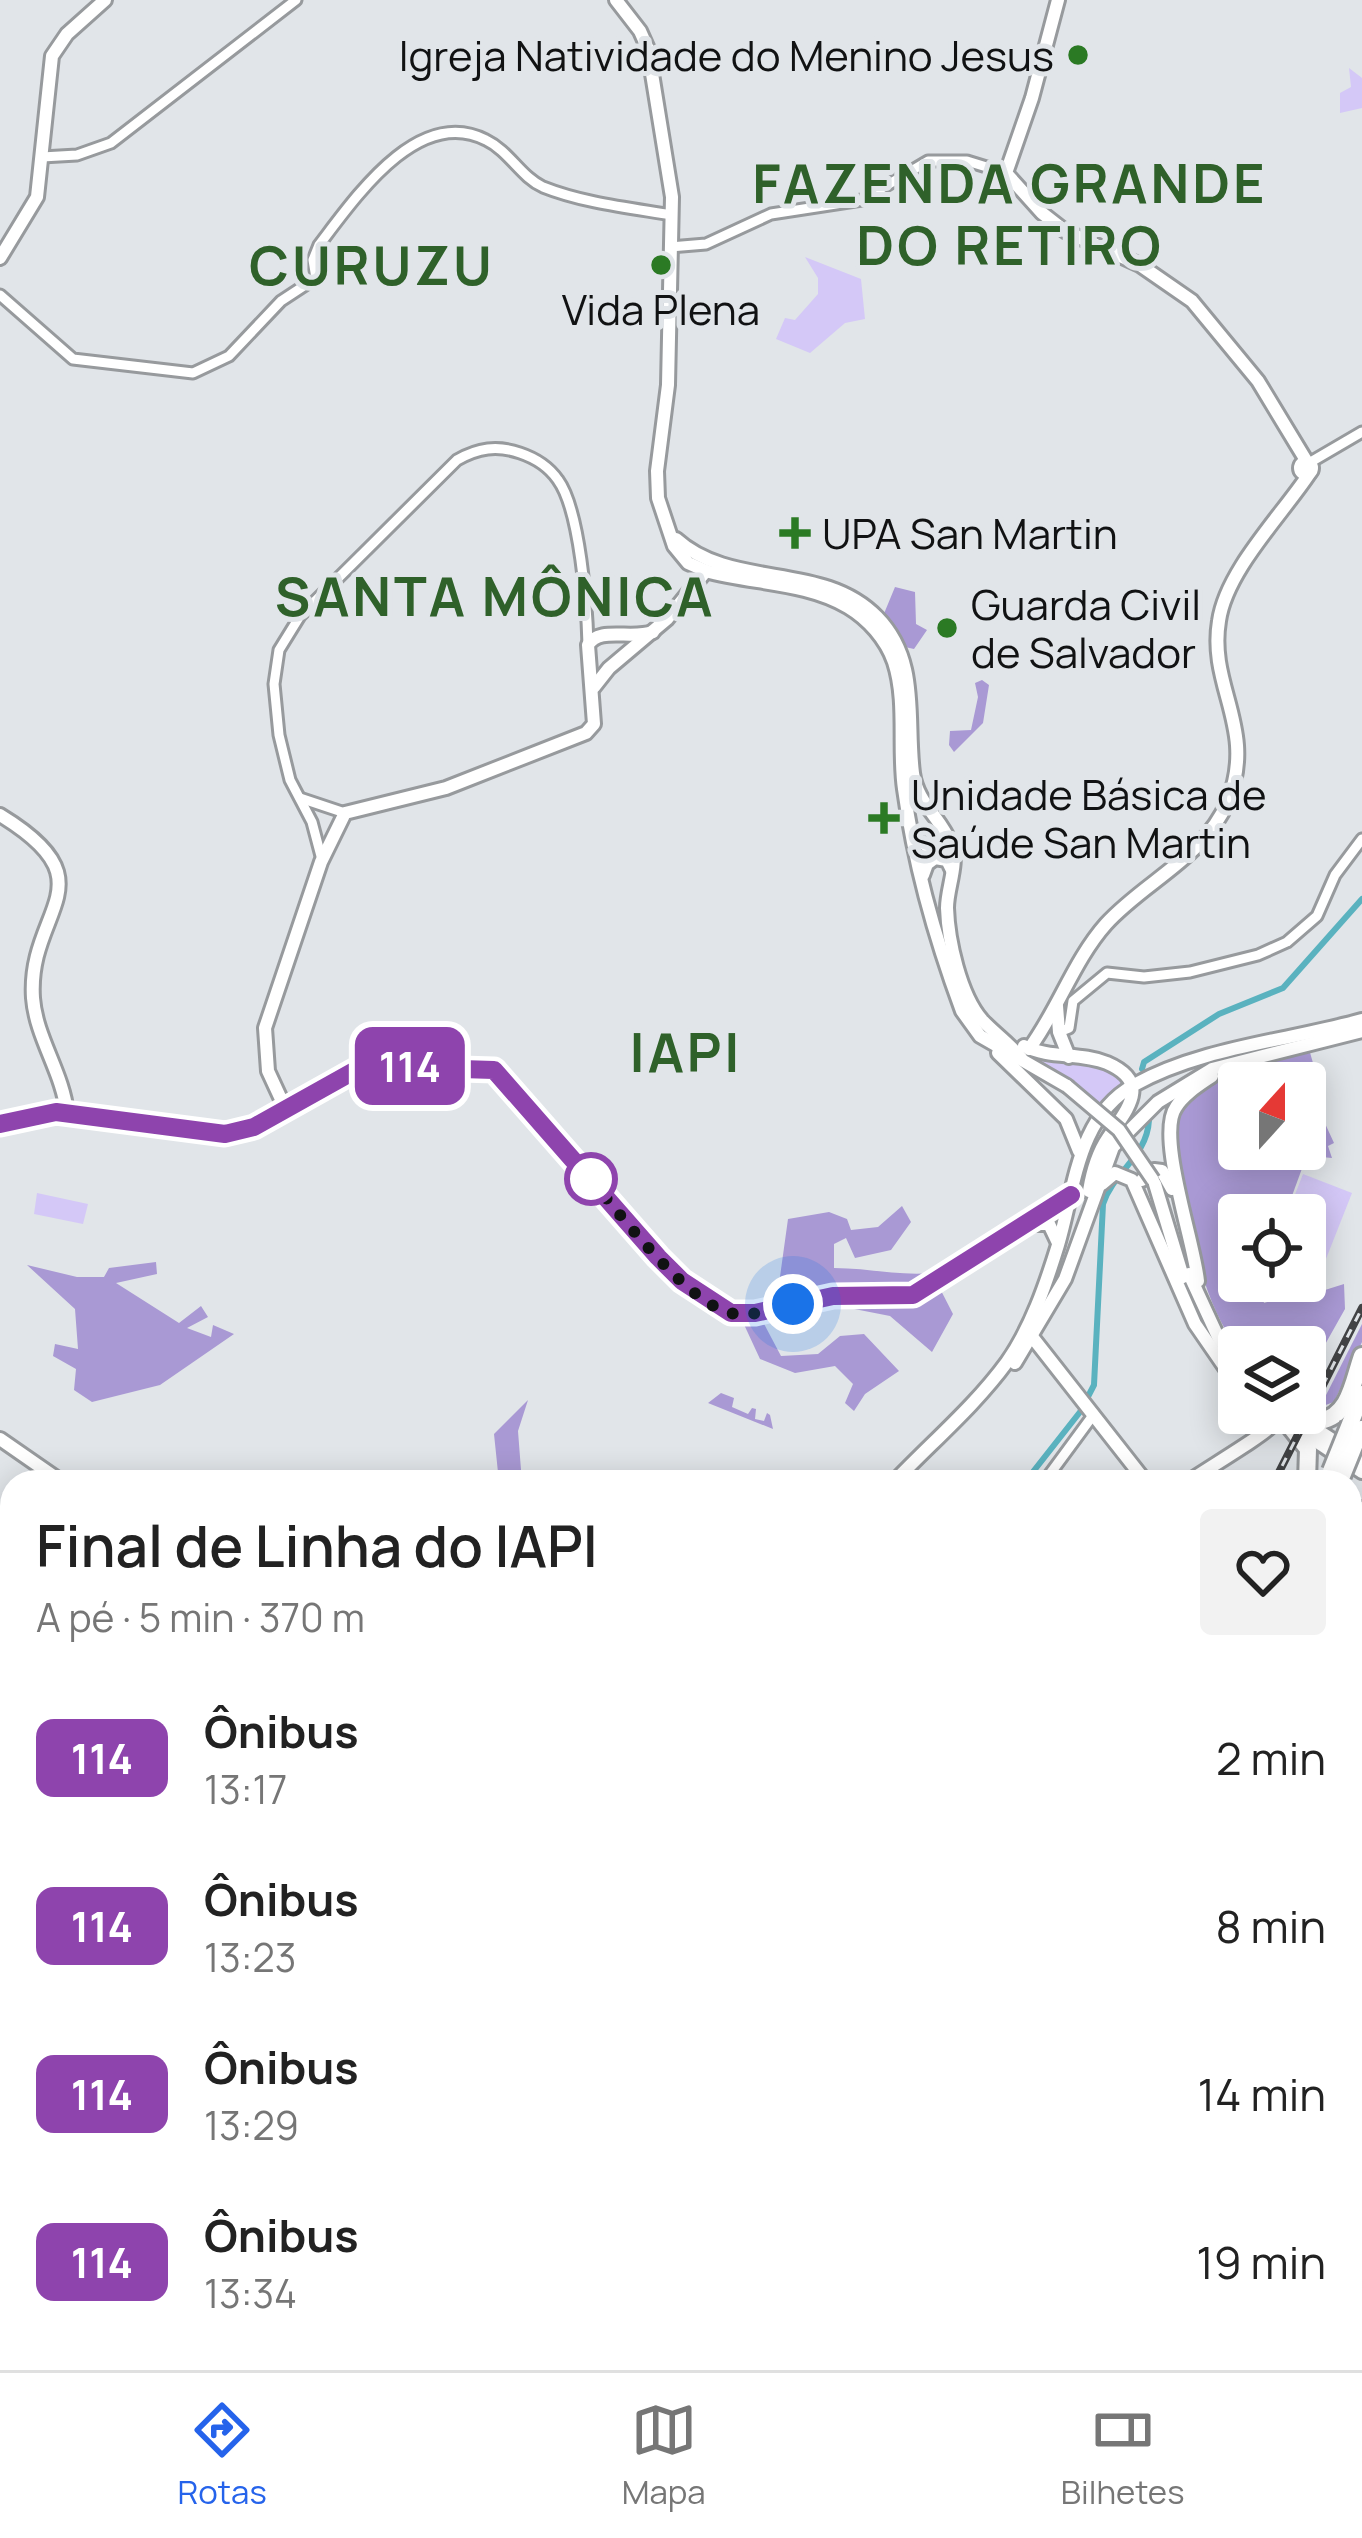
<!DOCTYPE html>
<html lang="pt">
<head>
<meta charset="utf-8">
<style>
  body { margin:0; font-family:Manrope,sans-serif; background:#f2f2f2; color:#222; height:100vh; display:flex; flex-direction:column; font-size:45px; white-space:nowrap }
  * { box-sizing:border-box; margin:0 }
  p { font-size:39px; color:#767676 }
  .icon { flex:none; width:66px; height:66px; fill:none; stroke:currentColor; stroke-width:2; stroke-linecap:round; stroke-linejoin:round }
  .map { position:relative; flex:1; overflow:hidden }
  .side { position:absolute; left:0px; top:1470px; width:1362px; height:900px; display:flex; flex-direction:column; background:#fff; border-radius:36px 36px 0 0; box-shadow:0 6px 30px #0003 }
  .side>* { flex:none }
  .badge { padding:0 24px; border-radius:18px; font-size:42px; line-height:78px }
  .needle { width:78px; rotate:21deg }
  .controls { position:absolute; left:1218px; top:1062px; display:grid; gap:24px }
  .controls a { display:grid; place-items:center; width:108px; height:108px; border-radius:12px; background:#fff; box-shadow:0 6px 30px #0003; font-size:60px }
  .you { position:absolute; width:60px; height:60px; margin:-30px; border:9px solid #fff; border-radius:50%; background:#1a73e8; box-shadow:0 0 0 18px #1a73e833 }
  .map>.badge { position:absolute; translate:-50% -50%; box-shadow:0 0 0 6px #fff }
  .round { display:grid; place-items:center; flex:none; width:126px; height:126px; border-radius:12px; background:#f2f2f2 }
  .head { display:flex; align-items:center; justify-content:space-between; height:204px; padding:0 36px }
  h1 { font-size:57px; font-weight:600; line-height:90px }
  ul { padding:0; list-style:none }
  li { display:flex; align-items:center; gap:36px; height:168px; padding:0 36px }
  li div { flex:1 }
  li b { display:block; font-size:45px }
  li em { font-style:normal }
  li .badge { min-width:132px; font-weight:700; text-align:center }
  .menu { display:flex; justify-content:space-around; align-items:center; height:168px; border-top:3px solid #e0e0e0; background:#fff; font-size:33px; color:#767676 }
  .menu a { display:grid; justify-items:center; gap:6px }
  .menu .selected { color:#2563eb }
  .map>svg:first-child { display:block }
</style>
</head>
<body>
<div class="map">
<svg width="1362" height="2370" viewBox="0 0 1362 2370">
  <rect width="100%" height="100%" fill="#e1e5e9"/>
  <g fill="#d4c8f7">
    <path d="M1349 68 1362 78V108L1340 113V93L1351 87Z"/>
    <path d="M805 257 861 279 865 319 845 323 810 353 776 339 785 318 795 320 818 294V278Z"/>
    <path d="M1015 1045C1051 1060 1100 1058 1126 1085L1103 1105Z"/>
    <path d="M1303 1174 1352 1193 1324 1264 1305 1256V1215H1287Z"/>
    <path d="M37 1193 88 1204 83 1224 34 1214Z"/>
    <path d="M496 2358H562L545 2370H496Z"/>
  </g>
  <g fill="#a999d4" fill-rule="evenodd">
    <path d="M895 587 915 592 916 624 927 630 914 649 905 647 890 621 883 616Z"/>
    <path d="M982 680 989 685 983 723 954 752 949 745 950 731 971 730 978 697 975 683Z"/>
    <path d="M1309 1049 1313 1063 1300 1069 1334 1143 1328 1146 1332 1158 1237 1149 1235 1154 1304 1163 1285 1215H1239V1281H1286L1261 1289 1264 1303 1322 1284 1325 1290 1344 1284 1345 1309 1305 1380V1347H1239V1350C1194 1292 1186 1199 1172 1127 1190 1071 1258 1061 1309 1049ZM1239 1083H1305V1149H1239Z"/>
    <path d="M902 1206 911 1222 891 1250 855 1258 846 1238 834 1244V1268C867 1268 899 1276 932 1273L953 1314 932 1352 890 1316 839 1306 774 1320 788 1219 829 1212 847 1219 851 1230 878 1227Z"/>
    <path d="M156 1262 157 1274 116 1283 179 1323 201 1306 208 1317 187 1328 211 1337 213 1325 234 1334 160 1385 92 1402 74 1390 76 1369 53 1356 55 1344 78 1349 75 1309 27 1265 77 1277H104L109 1268Z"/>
    <path d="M741 1318H761L781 1356 818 1354 840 1336 864 1334 899 1371 865 1394 854 1411 845 1403 853 1384 835 1366 795 1373 760 1359Z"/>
    <path d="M1362 1324V1342L1334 1402 1320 1407Z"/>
    <path d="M721 1393 734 1398 732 1407 748 1414 752 1408 756 1409 755 1419 764 1421 767 1413 770 1415 773 1429 708 1403Z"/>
    <path d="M528 1400 518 1431 521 1470 544 1482H499L494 1434Z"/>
    <path d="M1350 1790 1362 1799V2097L1350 2100Z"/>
    <path d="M1356 2161 1362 2168V2276L1350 2285V2169Z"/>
  </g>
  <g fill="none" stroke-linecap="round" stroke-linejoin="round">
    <g stroke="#5ab2bf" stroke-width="6">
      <path d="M1142 1069 1144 1062 1219 1014 1283 988 1362 899"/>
      <path d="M1025 1482 1080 1412 1094 1385 1103 1204C1114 1171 1147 1157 1149 1120"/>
    </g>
    <defs>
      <g id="minor">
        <path d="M42 157 77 155 111 143 296 0"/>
        <path d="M670 247 706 244 771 214 862 200 928 161H967L1006 173"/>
        <path d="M0 295 73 359 193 373 229 356 281 301 316 278 313 260 319 245C355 198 418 105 486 140 509 151 521 177 543 187 583 203 630 208 672 215"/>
        <path d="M1309 463 1362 432"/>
        <path d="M300 798 345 813"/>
        <path d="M321 856 312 822 290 780 279 735 274 684 279 650 300 616 457 460C478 448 497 445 520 453 535 458 549 467 558 480 580 510 587 607 588 645"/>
        <path d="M1059 1032 1069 1028 1073 1001 1107 973 1144 977 1190 972 1258 955 1287 942 1317 916 1335 875 1362 839"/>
        <path d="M1044 1482 1094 1414"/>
        <path d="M595 2370 598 2358"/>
        <path d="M603 2370 608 2358"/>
      </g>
      <g id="major">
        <path d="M616 0 640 31 648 49 672 197 668 385 657 471 658 498 674 546 688 563 706 571C752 584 806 582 848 607 868 619 886 639 894 662 907 702 898 748 904 789 914 863 936 941 962 1011L980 1036 1067 1086"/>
        <path d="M1058 0 1032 98 1006 173 1042 213 1065 231 1140 265 1192 301 1258 381 1307 462"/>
        <path d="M0 258 37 197 52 56 67 34 105 0"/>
        <circle cx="1306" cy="468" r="6"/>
        <path d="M676 539C732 590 823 561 877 617 920 661 906 718 913 773 917 803 941 818 951 844 959 864 947 887 947 908 948 940 960 995 982 1020 994 1033 1010 1044 1021 1058"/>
        <path d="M594 687 609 668 667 619 706 571"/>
        <path d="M0 815C113 884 27 909 33 998 36 1038 63 1073 67 1113"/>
        <path d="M915 837 931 849 940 842 942 830"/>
        <path d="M923 875 927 864 935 858 947 860 952 870"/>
        <path d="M1057 1006 1059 1032 1069 1057"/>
        <path d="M1024 1046C1050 1059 1080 1052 1107 1063 1153 1083 1126 1110 1108 1138 1097 1154 1092 1173 1089 1191"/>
        <path d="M1029 1049C1058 1010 1074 960 1106 924 1145 881 1204 858 1228 801 1257 728 1208 687 1219 621 1226 571 1281 516 1309 474"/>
        <path d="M998 1053 1066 1119 1079 1151"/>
        <path d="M286 1110 268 1071 265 1028 321 862 345 813 446 788 586 733 594 724 588 645C599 626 631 640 653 632"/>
        <path d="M0 1124 56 1112 225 1134 254 1127 363 1067 457 1066 498 1072 659 1257 682 1281 723 1310 755 1314 833 1296 913 1295 1033 1224H1049L1058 1243"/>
        <path d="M1142 1180 1154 1170 1162 1171 1172 1189"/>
        <path d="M1102 1184 1115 1173 1132 1180 1195 1324 1226 1369"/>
        <path d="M1155 1184 1183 1277"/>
        <path d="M1023 1225 1071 1195"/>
        <path d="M1189 1274 1219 1339 1239 1367"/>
        <path d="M1198 1281C1194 1241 1156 1135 1176 1107 1184 1094 1199 1085 1212 1076"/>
        <path d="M1033 1338 1146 1482"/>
        <path d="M1015 1363 1065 1279 1113 1147 1158 1102 1212 1069 1362 1031"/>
        <path d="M1291 1413 1362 1459"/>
        <path d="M1295 1427 1362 1472"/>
        <path d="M0 1439 62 1482"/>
        <path d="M894 1482C931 1443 975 1406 1007 1362 1031 1328 1046 1284 1058 1245 1075 1188 1077 1117 1134 1085 1202 1047 1288 1041 1362 1020"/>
        <path d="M1188 1482C1202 1472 1267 1433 1271 1426L1267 1413"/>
        <path d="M1350 2114 1362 2110"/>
        <path d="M0 2288 12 2296"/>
        <path d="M0 2332 12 2339"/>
        <path d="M47 2358 69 2370"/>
        <path d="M119 2358H145"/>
        <path d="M213 2358 216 2370"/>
        <path d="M796 2358 814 2366"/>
        <path d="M975 2358 976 2370"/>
        <path d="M988 2358 1028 2370"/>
        <path d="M397 2370 412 2358"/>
        <path d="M621 2370 625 2358"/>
        <path d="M657 2370 701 2358"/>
        <path d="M696 2370 737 2358"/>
        <path d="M1063 2370 1101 2365 1142 2370"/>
      </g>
      <g id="highway">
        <path d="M1302 1413 1320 1421C1350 1416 1353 1381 1362 1356"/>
        <path d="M1285 1420 1308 1449 1307 1482"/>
        <path d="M1350 1424 1362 1394"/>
        <path d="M1350 1519 1362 1510"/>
        <path d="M0 2307 12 2316"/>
        <path d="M200 2370 201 2358"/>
        <path d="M376 2370 391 2358"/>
        <path d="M488 2370V2358"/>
        <path d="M555 2370 570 2358"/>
      </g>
    </defs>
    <use href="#minor" stroke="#979a9d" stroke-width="15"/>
    <use href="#major" stroke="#979a9d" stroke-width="18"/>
    <use href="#highway" stroke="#979a9d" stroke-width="22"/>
    <use href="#minor" stroke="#fff" stroke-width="9"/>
    <use href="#major" stroke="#fff" stroke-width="12"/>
    <use href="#highway" stroke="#fff" stroke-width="16"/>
    <defs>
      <g id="rail">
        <path d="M1274 1482 1362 1308"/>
        <path d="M460 2358 461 2370"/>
        <path d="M438 2370 441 2358"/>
      </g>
    </defs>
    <use href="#rail" stroke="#424345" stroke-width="8"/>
    <use href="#rail" stroke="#e1e5e9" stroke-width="3" stroke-dasharray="9" stroke-linecap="butt"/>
    <defs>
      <g id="major-bridge">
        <path d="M1067 1086 1119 1130 1153 1180"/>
        <path d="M99 2358 121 2370"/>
      </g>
      <g id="highway-bridge">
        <path d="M1331 1471 1350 1424"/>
        <path d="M1342 1476 1361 1429"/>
        <path d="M64 2358 84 2370"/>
      </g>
    </defs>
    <use href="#major-bridge" stroke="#979a9d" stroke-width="18" stroke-linecap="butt"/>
    <use href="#highway-bridge" stroke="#979a9d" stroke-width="22" stroke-linecap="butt"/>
    <use href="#major-bridge" stroke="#fff" stroke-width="12"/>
    <use href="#highway-bridge" stroke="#fff" stroke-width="16"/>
  </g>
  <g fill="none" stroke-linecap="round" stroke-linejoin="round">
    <defs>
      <path id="line" d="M0 1124 56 1112 225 1134 254 1127 363 1066 494 1070 658 1257 682 1281 731 1313H755L833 1296 913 1295 1071 1195"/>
    </defs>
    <use href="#line" stroke="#fff" stroke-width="27"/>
    <use href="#line" stroke="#8e44ad" stroke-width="18"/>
    <path stroke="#111213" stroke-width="12" stroke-dasharray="0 21.6" d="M591 1179 578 1164C611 1202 681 1298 727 1312 749 1319 772 1309 793 1304"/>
  </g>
  <g fill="#2b7a24" stroke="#e1e5e9" stroke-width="4.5">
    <circle cx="1078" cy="55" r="12"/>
    <circle cx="661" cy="265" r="12"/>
    <path d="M789 515h12v12h12v12h-12v12h-12v-12h-12v-12h12z"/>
    <circle cx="947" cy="628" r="12"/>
    <path d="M878 800h12v12h12v12h-12v12h-12v-12h-12v-12h12z"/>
  </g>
  <circle fill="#fff" stroke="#8e44ad" stroke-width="6" cx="591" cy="1179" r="24"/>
  <g text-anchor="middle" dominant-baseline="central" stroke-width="10" stroke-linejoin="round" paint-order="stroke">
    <g font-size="42" fill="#111213" stroke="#e1e5e9" text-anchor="start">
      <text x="1054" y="55" text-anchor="end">Igreja Natividade do Menino Jesus</text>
      <text x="661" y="309" text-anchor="middle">Vida Plena</text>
      <text x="822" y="533">UPA San Martin</text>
      <text x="971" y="604">Guarda Civil<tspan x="971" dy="48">de Salvador</tspan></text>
      <text x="911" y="794">Unidade Básica de<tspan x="911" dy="48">Saúde San Martin</tspan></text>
    </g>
    <g font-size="54" font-weight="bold" letter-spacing="3" fill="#2f612a" stroke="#e1e5e9">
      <text x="1010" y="182">FAZENDA GRANDE<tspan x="1010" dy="62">DO RETIRO</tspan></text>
      <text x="372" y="264">CURUZU</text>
      <text x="495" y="595">SANTA MÔNICA</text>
      <text x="686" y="1051">IAPI</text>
    </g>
  </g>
</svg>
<div class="controls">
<a><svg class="needle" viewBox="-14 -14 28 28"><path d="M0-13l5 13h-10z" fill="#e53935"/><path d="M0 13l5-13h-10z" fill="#767676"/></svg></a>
<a><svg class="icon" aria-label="locate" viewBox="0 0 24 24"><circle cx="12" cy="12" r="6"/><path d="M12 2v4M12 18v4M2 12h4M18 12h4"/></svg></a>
<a><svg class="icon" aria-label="layers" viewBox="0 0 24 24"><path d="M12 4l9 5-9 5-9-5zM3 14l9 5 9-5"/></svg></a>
</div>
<div class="you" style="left:793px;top:1304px"></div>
<b class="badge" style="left:410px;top:1066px;background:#8e44ad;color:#fff">114</b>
<section class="side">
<div class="head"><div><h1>Final de Linha do IAPI</h1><p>A pé · 5 min · 370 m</p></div><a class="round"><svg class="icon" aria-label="heart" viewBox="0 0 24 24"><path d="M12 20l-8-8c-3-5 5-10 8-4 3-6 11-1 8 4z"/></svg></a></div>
<ul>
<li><span class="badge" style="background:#8e44ad;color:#fff">114</span><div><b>Ônibus</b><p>13:17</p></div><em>2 min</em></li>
<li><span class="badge" style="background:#8e44ad;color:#fff">114</span><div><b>Ônibus</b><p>13:23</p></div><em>8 min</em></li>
<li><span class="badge" style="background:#8e44ad;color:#fff">114</span><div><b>Ônibus</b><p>13:29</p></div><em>14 min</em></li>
<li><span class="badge" style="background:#8e44ad;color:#fff">114</span><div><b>Ônibus</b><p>13:34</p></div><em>19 min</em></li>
</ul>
</section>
</div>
<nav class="menu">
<a class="selected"><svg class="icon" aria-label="directions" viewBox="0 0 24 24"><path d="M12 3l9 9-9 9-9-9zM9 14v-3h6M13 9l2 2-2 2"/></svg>Rotas</a>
<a><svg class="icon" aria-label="map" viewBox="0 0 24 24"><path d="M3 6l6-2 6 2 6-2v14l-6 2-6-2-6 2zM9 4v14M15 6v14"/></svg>Mapa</a>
<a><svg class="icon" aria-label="tickets" viewBox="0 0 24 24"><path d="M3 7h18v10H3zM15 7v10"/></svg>Bilhetes</a>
</nav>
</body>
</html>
